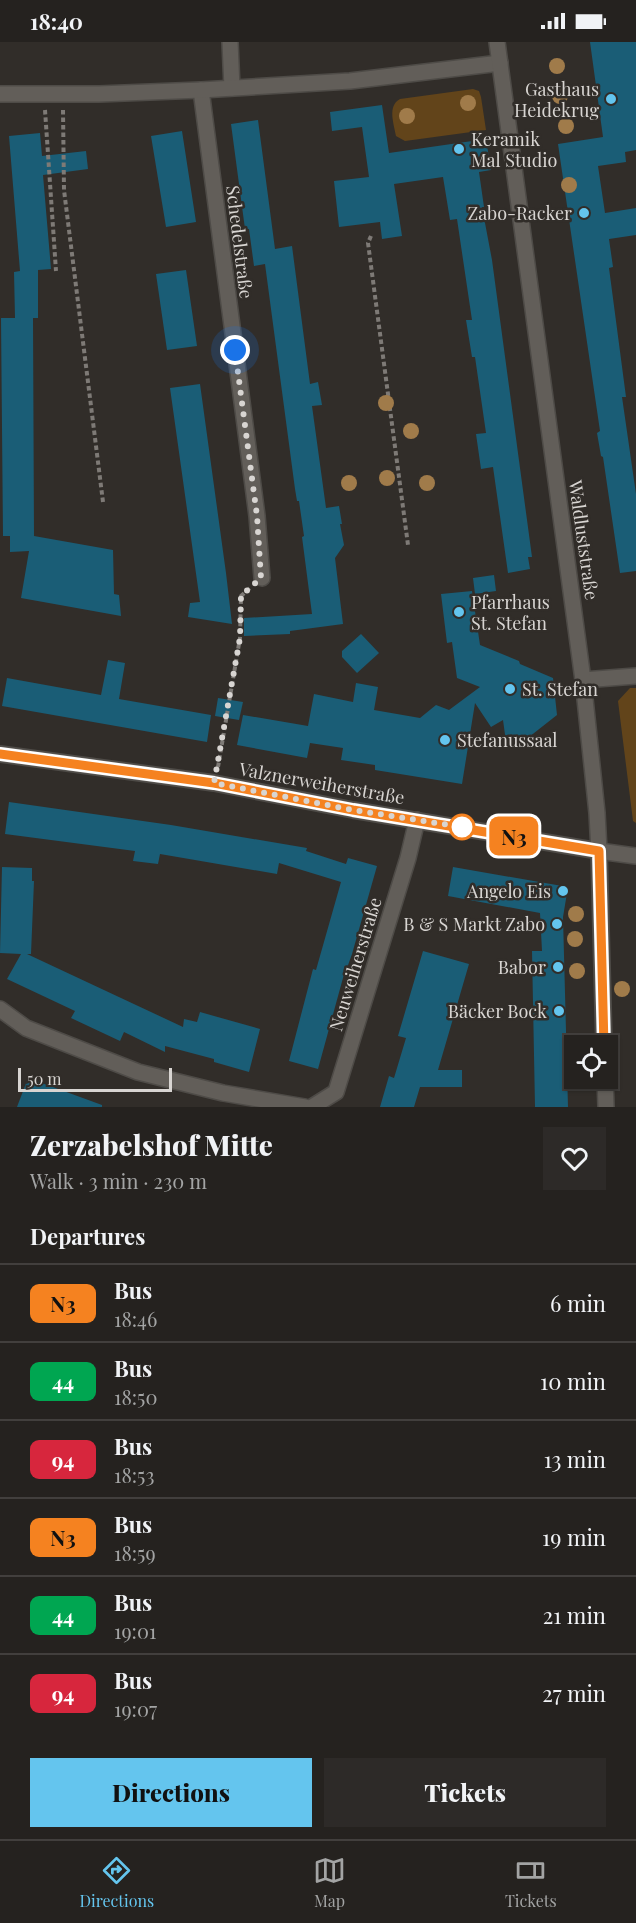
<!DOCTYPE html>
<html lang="en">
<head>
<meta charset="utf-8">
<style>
  body { margin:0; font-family:"Playfair Display",serif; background:#2d2a28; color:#f1f3f6; height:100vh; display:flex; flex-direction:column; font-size:22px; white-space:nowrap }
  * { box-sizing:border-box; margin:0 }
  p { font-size:20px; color:#a3a4a4 }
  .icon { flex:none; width:33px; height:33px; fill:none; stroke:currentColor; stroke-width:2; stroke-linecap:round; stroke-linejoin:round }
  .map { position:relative; height:1065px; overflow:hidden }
  .details { display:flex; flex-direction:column; background:#25221f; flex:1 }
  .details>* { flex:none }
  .badge { padding:0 12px; border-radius:9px; font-size:21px; line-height:39px }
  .controls { position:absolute; left:564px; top:993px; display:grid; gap:12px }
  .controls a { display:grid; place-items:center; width:54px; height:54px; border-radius:0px; background:#25221f; box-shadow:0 2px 4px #0004,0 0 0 2px #423f3d; font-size:30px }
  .scale { position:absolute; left:18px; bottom:15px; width:154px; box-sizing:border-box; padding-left:6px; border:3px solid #d8d5d2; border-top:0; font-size:16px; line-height:21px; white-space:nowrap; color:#d8d5d2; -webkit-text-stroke:4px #312d29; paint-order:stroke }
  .you { position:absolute; width:30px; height:30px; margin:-15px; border:4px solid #fff; border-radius:50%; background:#1a73e8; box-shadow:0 0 0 9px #1a73e833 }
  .map>.badge { position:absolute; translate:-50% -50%; box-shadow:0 0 0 3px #fff }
  h2 { padding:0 30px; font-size:22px; line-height:54px }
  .round { display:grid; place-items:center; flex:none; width:63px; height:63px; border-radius:0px; background:#2d2a28 }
  .overview { display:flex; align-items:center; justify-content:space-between; height:102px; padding:0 30px }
  h1 { font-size:28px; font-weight:800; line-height:45px }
  .action { display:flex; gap:12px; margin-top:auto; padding:12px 30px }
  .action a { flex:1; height:69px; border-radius:0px; background:#64c5ee; color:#111; font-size:24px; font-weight:800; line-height:69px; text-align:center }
  .action a+a { background:#2d2a28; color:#f1f3f6 }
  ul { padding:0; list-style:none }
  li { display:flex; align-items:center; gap:18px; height:78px; padding:0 30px; border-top:2px solid #423f3d }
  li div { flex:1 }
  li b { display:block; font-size:22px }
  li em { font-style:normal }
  li .badge { min-width:66px; font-weight:700; text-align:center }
  .status { display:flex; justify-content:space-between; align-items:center; height:42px; padding:0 30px; background:#25221f; direction:ltr }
  .status svg { height:16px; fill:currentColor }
  .tab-bar { display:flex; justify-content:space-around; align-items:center; height:84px; border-top:2px solid #423f3d; background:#25221f; font-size:16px; color:#a3a4a4 }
  .tab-bar a { display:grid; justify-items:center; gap:3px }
  .tab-bar .selected { color:#64c5ee }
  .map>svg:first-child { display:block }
</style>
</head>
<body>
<div class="status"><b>18:40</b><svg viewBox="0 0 49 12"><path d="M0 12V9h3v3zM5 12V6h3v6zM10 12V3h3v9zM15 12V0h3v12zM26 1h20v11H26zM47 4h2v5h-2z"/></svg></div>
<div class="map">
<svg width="636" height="1065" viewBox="0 0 636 1065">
  <rect width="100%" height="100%" fill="#312d29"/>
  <g fill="#62441a">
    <path d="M473 47 479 49 481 55 486 88 405 99 396 94C394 82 387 64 400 57Z"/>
    <path d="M630 646H636V781L633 779 618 659Z"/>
  </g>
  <g fill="#1a5d76">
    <path d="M590 0H636V108L625 110 626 120 598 124 605 171 636 166V193L609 197 613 225 609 226 626 355H622L636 452V529L620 531 603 415 601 414 597 391 600 389 558 102 603 95Z"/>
    <path d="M382 63 389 111 486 97 491 128 479 130 484 165H482L492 218 532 515H528L530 527 508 531 493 425 481 427 476 392 486 391 475 315H472L466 278H472L457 177 450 178 443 135 394 142 402 194 382 197 380 180 339 185 334 139 369 135 362 85 332 89 330 70Z"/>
    <path d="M258 78 275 207 292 204 310 342 318 340 322 363 312 364 326 466 339 464 342 482H340L344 503 335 516 343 582 290 589V592L244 594V576L312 572 302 495 304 494 299 459H297L295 447 265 222 254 224 249 187H245L231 82Z"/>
    <path d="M182 89 196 180 166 185 151 94Z"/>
    <path d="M40 91 42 114 86 109 88 127 43 133 51 227 38 228V276H33L34 494 113 508 114 552 119 553 121 574 21 556 29 509 10 510V494H3L1 276H15L14 230 20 229 9 94Z"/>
    <path d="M186 228 197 304 167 308 156 232Z"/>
    <path d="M200 342 226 531 232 582 188 575 190 561 200 560 170 346Z"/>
    <path d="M494 533 496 549 475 552 473 536Z"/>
    <path d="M472 549 480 603 519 619 520 622 553 636 557 673 529 695 530 699 514 703 506 700 503 678 491 685 475 661 462 742 375 728V723L341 718 343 706 310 701 307 716 237 703 243 673 308 684 314 652 353 660 356 641 378 645 374 668 420 676 436 663 449 668 480 645 457 636 452 600 447 601 441 552Z"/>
    <path d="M361 592 379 611 357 631 342 615V609Z"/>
    <path d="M108 618 125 621 119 657 211 673 207 700 2 664 7 636 101 653Z"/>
    <path d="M218 656 243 660 239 678 215 674Z"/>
    <path d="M9 760 171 783 307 806 306 809 346 822 348 816 377 824 352 912 347 926 346 925 318 1027 289 1019 313 927 316 928 341 840 279 821 277 832 160 812 158 822 133 819 135 809 5 792Z"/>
    <path d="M2 825 32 826V839H34L31 912H27L183 985 184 977 197 980 200 970 260 987 249 1030 214 1020V1017L165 1004V1010L124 990 120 999 71 976 75 969 7 937 21 912 0 911Z"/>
    <path d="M453 825 568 845 563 875 568 1065H535L532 909H542L540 871 448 854Z"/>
    <path d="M423 909 469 922 438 1028H462V1045H420L414 1065H380L389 1034 394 1036 406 996 398 994Z"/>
    <path d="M28 1036 102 1063V1065H17Z"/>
  </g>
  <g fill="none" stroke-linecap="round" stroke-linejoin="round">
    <defs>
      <g id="minor">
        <path d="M230 0 232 46"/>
        <path d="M201 48 257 474 262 536"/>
        <path d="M0 52H99L201 48 350 39 500 21"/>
        <path d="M583 638 636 634"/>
        <path d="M0 712 214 741 353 768 599 809 597 771 583 638 497 0"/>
        <path d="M0 967 26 986 138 1030 223 1051 305 1065"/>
        <path d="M312 1065 336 1050 408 816 417 778"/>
      </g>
      <g id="tertiary">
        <path d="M604 1004 599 809 636 814"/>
        <path d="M605 1036 606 1065"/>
      </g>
    </defs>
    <use href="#minor" stroke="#4e4b47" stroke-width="18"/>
    <use href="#tertiary" stroke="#4e4b47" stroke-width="18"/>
    <g stroke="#7e7a76" stroke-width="4" stroke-dasharray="4.5 3" stroke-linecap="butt">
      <path d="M45 68 56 229"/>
      <path d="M63 68 64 148 103 460"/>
      <path d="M371 194 368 201 408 503"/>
      <path d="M218 725 240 596 241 554 250 546"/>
    </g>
    <use href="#minor" stroke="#625e59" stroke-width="15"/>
    <use href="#tertiary" stroke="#625e59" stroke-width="15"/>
  </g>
  <g fill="#a07b4a">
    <circle cx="557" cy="24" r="8"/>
    <circle cx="560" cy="54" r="8"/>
    <circle cx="468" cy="61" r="8"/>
    <circle cx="407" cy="74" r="8"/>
    <circle cx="566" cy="84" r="8"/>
    <circle cx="569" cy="143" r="8"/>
    <circle cx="386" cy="361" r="8"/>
    <circle cx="411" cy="389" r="8"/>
    <circle cx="387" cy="436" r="8"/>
    <circle cx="349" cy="441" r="8"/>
    <circle cx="427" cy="441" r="8"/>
    <circle cx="576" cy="872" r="8"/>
    <circle cx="575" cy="897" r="8"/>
    <circle cx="577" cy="929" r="8"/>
    <circle cx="622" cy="947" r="8"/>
  </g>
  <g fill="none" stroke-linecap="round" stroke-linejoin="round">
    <defs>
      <path id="line" d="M0 712 214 741 353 768 599 809 604 1004"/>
    </defs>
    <use href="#line" stroke="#fff" stroke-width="14"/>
    <use href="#line" stroke="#f58220" stroke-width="9"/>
    <path stroke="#d8d5d2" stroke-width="6" stroke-dasharray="0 10.8" d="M235 308 257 474 261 536 241 554 240 596 214 741 353 768 462 785"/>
  </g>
  <g fill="#64c5ee" stroke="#312d29" stroke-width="2">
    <circle cx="611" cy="57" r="6"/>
    <circle cx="459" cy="107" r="6"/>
    <circle cx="584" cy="171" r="6"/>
    <circle cx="459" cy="570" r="6"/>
    <circle cx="510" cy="647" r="6"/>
    <circle cx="445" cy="698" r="6"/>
    <circle cx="563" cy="849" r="6"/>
    <circle cx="557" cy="882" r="6"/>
    <circle cx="558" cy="925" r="6"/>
    <circle cx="559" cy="969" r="6"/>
  </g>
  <circle fill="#fff" stroke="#f58220" stroke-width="3" cx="462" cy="785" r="12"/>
  <g text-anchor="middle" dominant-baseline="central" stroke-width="5" stroke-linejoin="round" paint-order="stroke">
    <g font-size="18" fill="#d8d5d2" stroke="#312d29" text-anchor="end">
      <text x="599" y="47">Gasthaus<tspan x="599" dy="21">Heidekrug</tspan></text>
      <text x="471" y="97" text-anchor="start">Keramik<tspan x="471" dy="21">Mal Studio</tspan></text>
      <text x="572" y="171">Zabo-Racker</text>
      <text x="471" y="560" text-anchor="start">Pfarrhaus<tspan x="471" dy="21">St. Stefan</tspan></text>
      <text x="522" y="647" text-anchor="start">St. Stefan</text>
      <text x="457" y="698" text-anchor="start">Stefanussaal</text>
      <text x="551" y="849">Angelo Eis</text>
      <text x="545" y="882">B &amp; S Markt Zabo</text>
      <text x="546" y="925">Babor</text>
      <text x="547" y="969">Bäcker Bock</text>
    </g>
    <g font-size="18" fill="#d8d5d2" stroke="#312d29">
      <text transform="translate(240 200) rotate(83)">Schedelstraße</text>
      <text transform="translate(584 498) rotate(82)">Waldluststraße</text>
      <text transform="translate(322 741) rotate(10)">Valznerweiherstraße</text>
      <text transform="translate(355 922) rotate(-73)">Neuweiherstraße</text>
    </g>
  </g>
</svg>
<div class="controls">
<a><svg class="icon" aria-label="locate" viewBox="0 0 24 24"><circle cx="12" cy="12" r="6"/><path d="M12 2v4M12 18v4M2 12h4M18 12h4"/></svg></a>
</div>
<div class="scale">50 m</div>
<div class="you" style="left:235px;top:308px"></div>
<b class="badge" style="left:514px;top:794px;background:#f58220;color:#111">N3</b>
</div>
<section class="details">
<div class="overview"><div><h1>Zerzabelshof Mitte</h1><p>Walk · 3 min · 230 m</p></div><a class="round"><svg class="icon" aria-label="heart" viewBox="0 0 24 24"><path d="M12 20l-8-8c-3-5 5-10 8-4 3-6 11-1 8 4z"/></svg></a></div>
<h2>Departures</h2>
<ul>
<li><span class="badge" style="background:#f58220;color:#111">N3</span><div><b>Bus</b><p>18:46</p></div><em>6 min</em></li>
<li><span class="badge" style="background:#00a651;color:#fff">44</span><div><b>Bus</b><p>18:50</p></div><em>10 min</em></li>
<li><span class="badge" style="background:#d7263d;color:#fff">94</span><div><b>Bus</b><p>18:53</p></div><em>13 min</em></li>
<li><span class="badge" style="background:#f58220;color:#111">N3</span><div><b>Bus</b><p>18:59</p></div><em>19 min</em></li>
<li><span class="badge" style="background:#00a651;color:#fff">44</span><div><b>Bus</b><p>19:01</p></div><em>21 min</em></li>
<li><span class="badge" style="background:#d7263d;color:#fff">94</span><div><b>Bus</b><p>19:07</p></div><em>27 min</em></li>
</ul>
<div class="action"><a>Directions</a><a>Tickets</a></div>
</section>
<nav class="tab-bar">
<a class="selected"><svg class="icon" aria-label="directions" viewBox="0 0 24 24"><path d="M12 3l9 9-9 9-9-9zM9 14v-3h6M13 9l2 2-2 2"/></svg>Directions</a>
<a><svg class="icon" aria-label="map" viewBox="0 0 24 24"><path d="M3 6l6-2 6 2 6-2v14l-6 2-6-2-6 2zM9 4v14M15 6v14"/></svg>Map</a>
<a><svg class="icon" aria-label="tickets" viewBox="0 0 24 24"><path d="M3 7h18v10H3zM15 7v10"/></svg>Tickets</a>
</nav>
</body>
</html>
